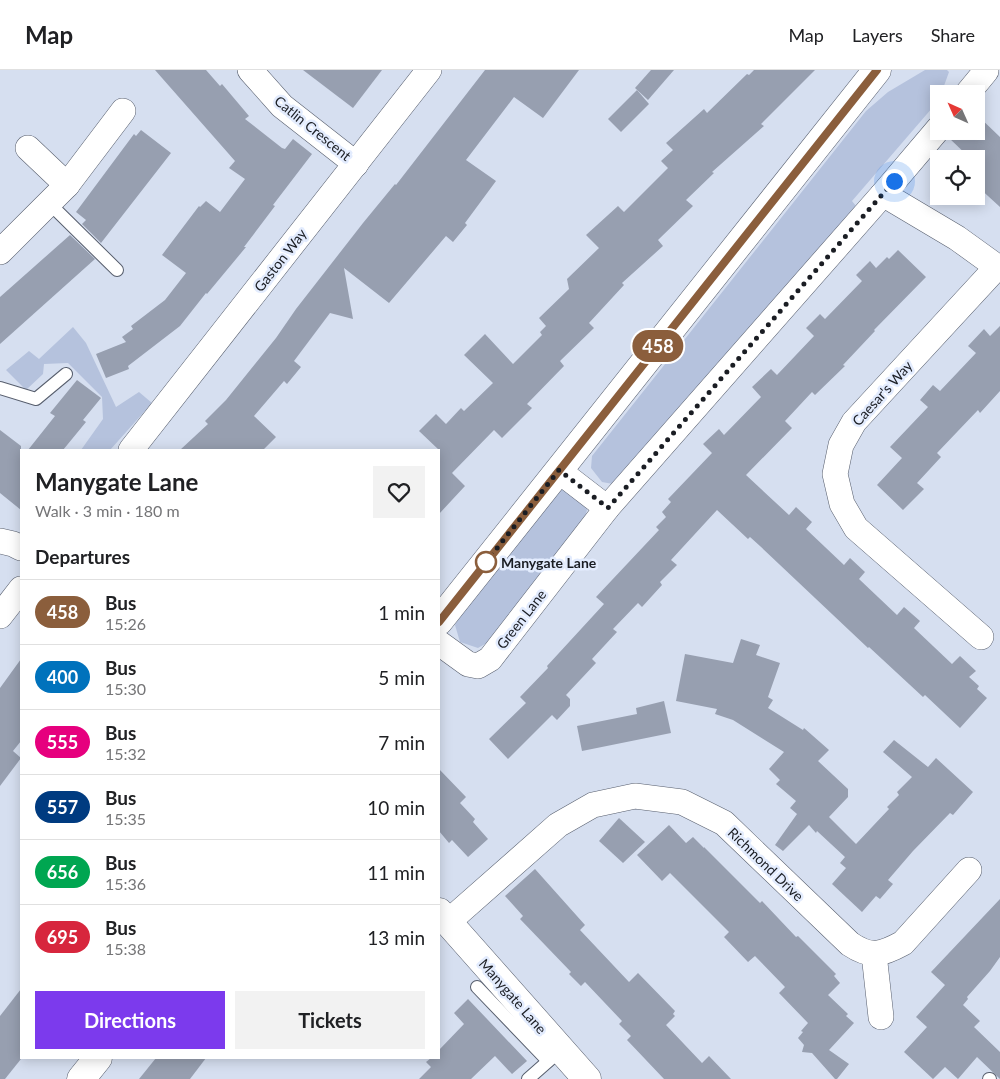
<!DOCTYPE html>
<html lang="en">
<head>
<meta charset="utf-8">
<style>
  body { margin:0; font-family:Lato,sans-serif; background:#f2f2f2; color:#202124; height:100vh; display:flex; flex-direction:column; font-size:19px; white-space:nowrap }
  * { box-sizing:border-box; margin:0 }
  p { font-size:16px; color:#757577 }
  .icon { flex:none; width:28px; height:28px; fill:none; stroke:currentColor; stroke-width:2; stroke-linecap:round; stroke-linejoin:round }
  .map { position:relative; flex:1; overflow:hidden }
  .details { position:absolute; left:20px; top:379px; width:420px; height:610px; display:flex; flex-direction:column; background:#fff; border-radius:0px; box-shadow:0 2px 12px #0003 }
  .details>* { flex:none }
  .badge { padding:0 10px; border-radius:16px; font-size:18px; line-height:32px }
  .needle { width:32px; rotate:315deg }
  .fabs { position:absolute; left:930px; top:15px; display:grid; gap:10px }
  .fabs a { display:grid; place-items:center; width:55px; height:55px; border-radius:0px; background:#fff; box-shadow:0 2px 12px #0003; font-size:25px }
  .you { position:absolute; width:25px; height:25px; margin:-12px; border:4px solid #fff; border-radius:50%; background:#1a73e8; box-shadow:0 0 0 8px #1a73e833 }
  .map>.badge { position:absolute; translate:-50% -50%; box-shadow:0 0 0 2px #fff }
  h2 { padding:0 15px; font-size:19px; line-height:45px }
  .round { display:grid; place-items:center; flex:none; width:52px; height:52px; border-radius:0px; background:#f2f2f2 }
  .headline { display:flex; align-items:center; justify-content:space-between; height:85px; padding:0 15px }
  h1 { font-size:24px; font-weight:700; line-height:38px }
  .button { display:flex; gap:10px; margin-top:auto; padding:10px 15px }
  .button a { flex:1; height:58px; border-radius:0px; background:#7c3aed; color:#fff; font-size:20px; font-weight:700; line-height:58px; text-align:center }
  .button a+a { background:#f2f2f2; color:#202124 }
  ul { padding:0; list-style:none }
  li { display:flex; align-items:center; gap:15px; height:65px; padding:0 15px; border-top:1px solid #e0e0e0 }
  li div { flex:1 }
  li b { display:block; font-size:19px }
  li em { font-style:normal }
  li .badge { min-width:55px; font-weight:700; text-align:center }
  header { display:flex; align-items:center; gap:30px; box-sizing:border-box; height:70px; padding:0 25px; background:#fff; border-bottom:1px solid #e0e0e0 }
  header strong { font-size:24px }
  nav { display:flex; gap:28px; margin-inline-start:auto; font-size:18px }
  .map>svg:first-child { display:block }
</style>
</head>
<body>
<header>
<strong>Map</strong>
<nav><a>Map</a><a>Layers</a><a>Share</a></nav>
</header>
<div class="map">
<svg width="1000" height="1009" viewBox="0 0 1000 1009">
  <rect width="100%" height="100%" fill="#d6dff0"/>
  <g fill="#b5c2dd">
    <path d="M925 0H947L949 2 941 24H939V30L852 131 856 136 613 414 602 412 591 398 592 386 866 41 888 22Z"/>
    <path d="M73 257 86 273 116 337 139 322 152 333 110 380H81L103 349 102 327 68 293 44 294 43 304 26 320 6 300 29 281 39 289Z"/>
    <path d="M568 418 584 427 587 440 581 459 494 569 478 578 460 572 455 555 460 546 557 420Z"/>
  </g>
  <g fill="#979fb0">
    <path d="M155 0H206L220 16 222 14 249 46 245 49 282 78 285 79 293 69 312 84 273 135 275 136 244 177H246L207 224 206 223 180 256 128 296 129 299 106 308 96 284 126 272 122 267 133 259 131 256 165 230 186 203 162 185 199 136 200 137 206 131 220 142 245 109 229 98 235 91Z"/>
    <path d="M303 0H382L353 38Z"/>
    <path d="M485 0H579L543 48 514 27 466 90 496 111 465 153 467 155 453 172 446 166 389 233 344 198 353 249 330 243 294 291 301 297 287 314 284 311 254 346 276 367 263 380H180L208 354 205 351 226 330 276 268 296 239 363 153 395 114 396 115Z"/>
    <path d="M651 0H674L648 30 635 18Z"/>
    <path d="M754 0H815L761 54 764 56 712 102 714 103 686 130 693 136 658 170 663 176 622 213 624 215 589 253 594 258 560 291 564 296 527 334 532 338 502 368 494 360 452 403 465 416 439 444V380L419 361 436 344 446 354 461 338 464 341 493 313 464 285 485 264 513 294 542 265 540 262 546 256 539 248 569 219 567 209 599 178 586 165 618 136 624 142 668 98 661 91 673 80 666 73 704 39 707 43 747 4 749 5Z"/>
    <path d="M637 20 649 34 621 62 608 49Z"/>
    <path d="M976 44 1000 67V137L976 115V89H971L949 68 953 61H976Z"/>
    <path d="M141 60 171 83 101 173 82 154 86 150 76 142 134 64 136 66Z"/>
    <path d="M70 165 95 189 0 274V227Z"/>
    <path d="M898 180 926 207 874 260 875 261 843 295 845 296 815 325 812 322 785 351 792 358 746 405 789 445 796 437 812 452 806 459 844 495 850 488 865 502 859 509 897 545 904 537 920 551 914 558 952 594 960 586 976 601 969 607 979 616 977 619 987 628 960 658 925 625 923 627 869 577 868 578 760 476 750 467 748 469 717 440 671 490 677 495 660 512 662 515 642 537 638 533 613 559 617 562 592 589 596 593 566 625 570 629V636L557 650 552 645 508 689 489 669 526 633 520 627 548 598 547 596 604 534 596 527 659 460 656 457 666 447 662 442 671 432 668 429 712 383 703 374 719 359 724 365 761 327 752 317 771 299 777 305 814 266 806 258 820 244 825 249 862 211 856 205 870 191 876 198 887 187 889 189Z"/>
    <path d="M1000 256V321L980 343 978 340 937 383 941 387 917 413 924 419 903 440 877 415 902 388 890 377 928 337 920 330 933 315 940 321 976 283 968 276 984 259 990 266Z"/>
    <path d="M77 310 101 328 83 350 86 352 63 380H28L55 346 50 343Z"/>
    <path d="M0 360 21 376V440L0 423Z"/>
    <path d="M741 569 760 575 756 585 780 593 768 627 773 630 768 638 803 660 804 658 829 680 818 691 848 719V727L829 747 856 774 889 739 887 737 899 725 897 722 912 707 883 682 894 670 928 697 936 688 973 722 953 745 950 743 913 781 888 810 893 814 880 829 876 826 862 842 832 814 846 798 840 793 845 787 817 761 816 763 809 755 783 781 775 775 797 744 790 738 796 731 776 714 780 710 769 699 784 682 733 650 715 644 717 639 676 631 685 584 733 593Z"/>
    <path d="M21 589V671L13 681 21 688 0 716V618Z"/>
    <path d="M664 631 671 663 582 681 577 656 637 644 636 638Z"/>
    <path d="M439 699 466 727 460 733 475 749 473 752 488 769 468 787 452 770 449 773 439 761Z"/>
    <path d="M619 748 645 772 623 793 599 771Z"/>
    <path d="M669 755 686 773 693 767 704 778V777L760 833 762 831 796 867 798 866 836 904 834 906 840 913 828 925 848 944 846 946 854 953 829 980 849 994 837 1009H835L812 983 802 982 804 975 798 968 803 962 801 961 808 953 779 923 785 917 755 886 748 892 724 867 729 862 670 803 662 811 637 785Z"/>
    <path d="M535 799 585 855 580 860 629 912 638 903 675 941 673 944 675 946 666 955 702 993 709 986 731 1009H664L627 970 631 966 619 954 622 951 585 912 581 916 569 904 571 902 520 849 523 846 505 826Z"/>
    <path d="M1000 829V887L990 901 967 927 968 929 963 935 980 951 974 957 1000 982V1009L977 987 958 1009 945 997 933 1009 904 982 927 957 916 947 945 915 931 902Z"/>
    <path d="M21 919V989L5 1009H0V946Z"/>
    <path d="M468 929 527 991 512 1004 495 986 471 1009H419L431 997 426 992 431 988H439V980L464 954 454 943Z"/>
    <path d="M156 988H206L190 1009H139Z"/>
  </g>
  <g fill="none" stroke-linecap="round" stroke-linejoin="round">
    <defs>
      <g id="service">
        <path d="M50 134 117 200"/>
        <path d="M0 318 36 329 66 304"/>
        <path d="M477 917 548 991"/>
        <path d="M528 1009 553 987"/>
        <path d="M989 1009H990"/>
      </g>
      <g id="minor">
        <path d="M250 0 282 36 356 94"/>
        <path d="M967 24 986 1"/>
        <path d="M28 78 67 115"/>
        <path d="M883 124 957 168 1000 199"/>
        <path d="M0 182 67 115 123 41"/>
        <path d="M131 380 429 0"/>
        <path d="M559 401 607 438"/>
        <path d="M0 471 13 474 21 478"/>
        <path d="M0 546 21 519"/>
        <path d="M981 567 856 458 842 434 835 404 841 375 854 352 997 197"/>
        <path d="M439 573 468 594 478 596 490 589 607 438 883 124 939 58"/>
        <path d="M448 852 558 755 593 735 635 726 682 732 724 753 850 874C871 888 881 885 903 873L969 800"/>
        <path d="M874 884 881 947"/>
      </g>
      <path id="tertiary" d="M439 842 587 1009"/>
      <g id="secondary">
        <path d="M439 551 877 0"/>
        <path d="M81 1009 98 988"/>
      </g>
    </defs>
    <use href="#service" stroke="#575e6d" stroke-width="14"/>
    <use href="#minor" stroke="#575e6d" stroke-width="26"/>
    <use href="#tertiary" stroke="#575e6d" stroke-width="29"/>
    <use href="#secondary" stroke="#575e6d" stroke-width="29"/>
    <use href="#service" stroke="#fff" stroke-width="12"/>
    <use href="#minor" stroke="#fff" stroke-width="25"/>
    <use href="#tertiary" stroke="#fff" stroke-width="28"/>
    <use href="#secondary" stroke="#fff" stroke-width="28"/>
  </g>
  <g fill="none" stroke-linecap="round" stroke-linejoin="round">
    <defs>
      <path id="line" d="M439 552 877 0"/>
    </defs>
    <use href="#line" stroke="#fff" stroke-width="11"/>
    <use href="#line" stroke="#8b5e3c" stroke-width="8"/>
    <path stroke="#1a1d23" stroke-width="5" stroke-dasharray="0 9" d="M486 492 559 400 608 438 894 111"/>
  </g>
  <circle fill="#fff" stroke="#8b5e3c" stroke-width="2.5" cx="486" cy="492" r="10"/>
  <g text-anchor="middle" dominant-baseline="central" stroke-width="5" stroke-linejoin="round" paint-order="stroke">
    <g font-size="14" fill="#1a1d23" stroke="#e3ecfe">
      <text transform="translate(313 58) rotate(39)">Catlin Crescent</text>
      <text transform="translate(280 190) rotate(-52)">Gaston Way</text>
      <text transform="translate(882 323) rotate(-48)">Caesar's Way</text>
      <text transform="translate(521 549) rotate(-52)">Green Lane</text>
      <text transform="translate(766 794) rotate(44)">Richmond Drive</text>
      <text transform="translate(513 926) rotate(49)">Manygate Lane</text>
    </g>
    <g font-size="14" font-weight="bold" fill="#1a1d23" stroke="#e3ecfe" text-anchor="start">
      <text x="501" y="492">Manygate Lane</text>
    </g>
  </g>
</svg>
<div class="fabs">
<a><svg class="needle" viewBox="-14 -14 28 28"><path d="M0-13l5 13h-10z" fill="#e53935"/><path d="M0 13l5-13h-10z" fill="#757577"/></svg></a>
<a><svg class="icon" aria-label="locate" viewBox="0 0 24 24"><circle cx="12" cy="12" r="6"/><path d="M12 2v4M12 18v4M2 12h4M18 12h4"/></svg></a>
</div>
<div class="you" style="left:894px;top:111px"></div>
<b class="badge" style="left:658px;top:276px;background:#8b5e3c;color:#fff">458</b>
<section class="details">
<div class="headline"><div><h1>Manygate Lane</h1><p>Walk · 3 min · 180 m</p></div><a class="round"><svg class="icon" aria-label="heart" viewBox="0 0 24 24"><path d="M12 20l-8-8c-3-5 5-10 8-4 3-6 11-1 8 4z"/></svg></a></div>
<h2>Departures</h2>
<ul>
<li><span class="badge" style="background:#8b5e3c;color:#fff">458</span><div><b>Bus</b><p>15:26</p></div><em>1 min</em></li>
<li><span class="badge" style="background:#0072bc;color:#fff">400</span><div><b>Bus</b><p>15:30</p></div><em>5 min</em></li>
<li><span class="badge" style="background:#e6007e;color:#fff">555</span><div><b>Bus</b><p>15:32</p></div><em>7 min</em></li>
<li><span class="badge" style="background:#003b80;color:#fff">557</span><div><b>Bus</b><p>15:35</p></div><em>10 min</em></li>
<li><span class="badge" style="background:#00a651;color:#fff">656</span><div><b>Bus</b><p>15:36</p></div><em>11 min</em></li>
<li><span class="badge" style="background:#d7263d;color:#fff">695</span><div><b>Bus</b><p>15:38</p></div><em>13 min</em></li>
</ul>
<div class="button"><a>Directions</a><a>Tickets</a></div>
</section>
</div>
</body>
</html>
